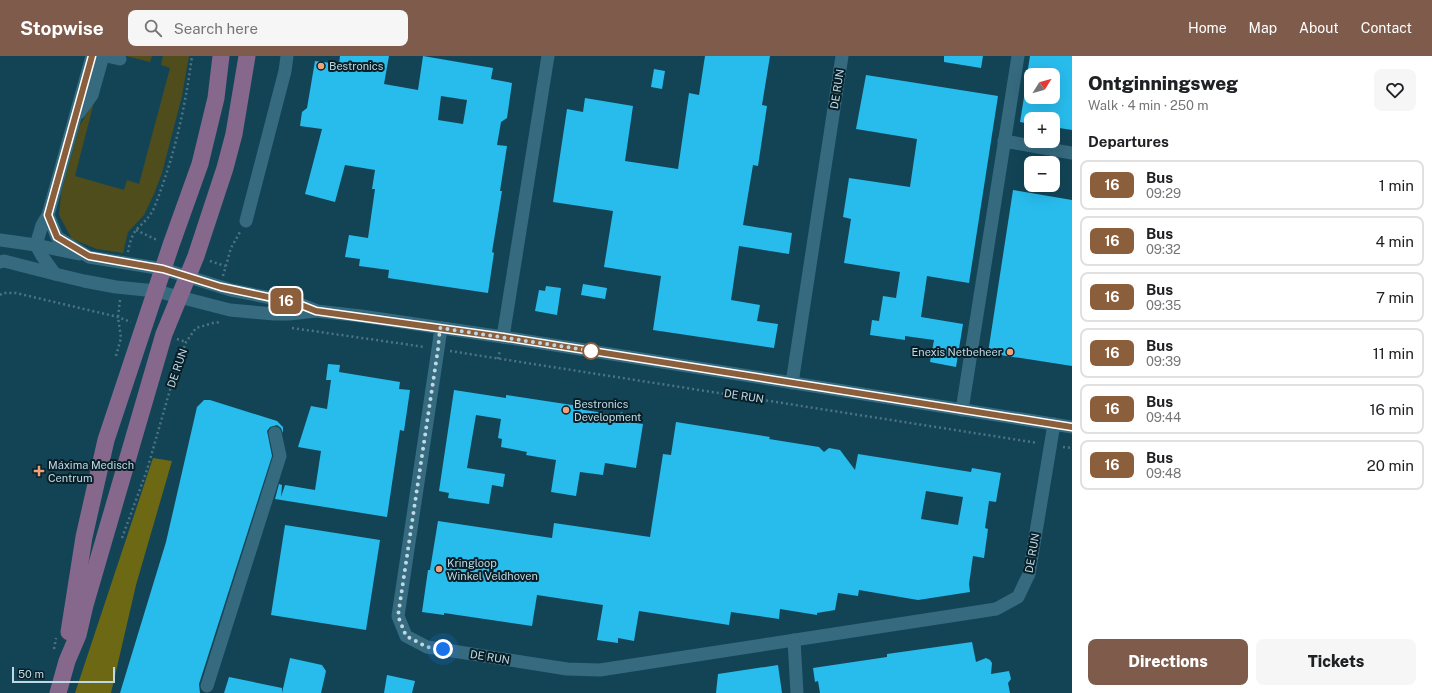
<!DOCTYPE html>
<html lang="en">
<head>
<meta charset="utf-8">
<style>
  body { margin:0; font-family:"Public Sans",sans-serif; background:#f6f6f6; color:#202124; height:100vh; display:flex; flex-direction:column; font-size:15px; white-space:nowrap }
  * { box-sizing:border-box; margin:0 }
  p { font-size:13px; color:#757577 }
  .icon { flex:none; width:22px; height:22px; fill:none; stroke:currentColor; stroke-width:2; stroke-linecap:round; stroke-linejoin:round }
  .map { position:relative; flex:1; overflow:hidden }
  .sheet { display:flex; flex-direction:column; background:#fff; width:360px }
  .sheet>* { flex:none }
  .badge { padding:0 8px; border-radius:6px; font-size:14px; line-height:26px }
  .needle { width:26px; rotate:53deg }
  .controls { position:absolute; left:1024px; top:12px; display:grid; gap:8px }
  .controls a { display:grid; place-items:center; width:36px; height:36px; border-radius:8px; background:#fff; box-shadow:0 4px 16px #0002; font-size:20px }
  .scale { position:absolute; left:12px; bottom:10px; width:103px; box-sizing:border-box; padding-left:4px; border:2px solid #bed8e4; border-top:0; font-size:11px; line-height:14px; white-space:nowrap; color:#bed8e4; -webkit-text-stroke:3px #091f27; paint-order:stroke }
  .you { position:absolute; width:20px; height:20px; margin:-10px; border:3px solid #fff; border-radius:50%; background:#1a73e8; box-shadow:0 0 0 6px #1a73e833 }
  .map>.badge { position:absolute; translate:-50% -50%; box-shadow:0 0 0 2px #fff }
  h2 { padding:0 16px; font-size:15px; line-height:36px }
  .round { display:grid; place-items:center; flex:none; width:42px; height:42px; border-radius:8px; background:#f6f6f6 }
  .headline { display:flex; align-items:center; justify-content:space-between; height:68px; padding:0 16px }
  h1 { font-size:19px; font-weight:800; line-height:30px }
  .button { display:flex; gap:8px; margin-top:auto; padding:8px 16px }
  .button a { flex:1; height:46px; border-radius:8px; background:#7e5b4b; color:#fff; font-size:16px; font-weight:800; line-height:46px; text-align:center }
  .button a+a { background:#f6f6f6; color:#202124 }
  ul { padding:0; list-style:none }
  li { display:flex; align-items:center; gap:12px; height:50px; margin:0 8px 6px; padding:0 8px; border:2px solid #e0e0e0; border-radius:8px }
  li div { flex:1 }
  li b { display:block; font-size:15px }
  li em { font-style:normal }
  li .badge { min-width:44px; font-weight:700; text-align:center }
  header { display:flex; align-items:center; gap:24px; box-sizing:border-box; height:56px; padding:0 20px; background:#7e5b4b; color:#fff }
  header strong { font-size:19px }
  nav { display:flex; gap:22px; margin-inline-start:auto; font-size:14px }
  .search { width:280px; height:36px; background:#f6f6f6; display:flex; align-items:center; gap:10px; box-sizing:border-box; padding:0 14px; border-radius:8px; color:#757577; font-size:15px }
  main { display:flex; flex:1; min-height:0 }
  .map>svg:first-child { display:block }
</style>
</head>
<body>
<header>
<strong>Stopwise</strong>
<div class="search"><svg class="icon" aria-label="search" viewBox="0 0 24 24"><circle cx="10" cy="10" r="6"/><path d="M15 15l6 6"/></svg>Search here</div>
<nav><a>Home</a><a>Map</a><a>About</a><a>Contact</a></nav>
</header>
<main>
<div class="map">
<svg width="1072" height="637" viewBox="0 0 1072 637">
  <rect width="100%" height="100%" fill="#103949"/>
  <path fill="#124456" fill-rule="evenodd" d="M0 0H1072V637H0ZM1031 19H1053V41H1031ZM1031 63H1053V85H1031ZM1031 107H1053V129H1031Z"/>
  <g fill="#4f4d1c">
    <path d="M126 0H152L150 6Z"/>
    <path d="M163 0H189L182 40 162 117 154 138 144 159 128 176 123 197 97 193 72 183 59 159 61 137 80 69 94 46 75 120 124 134 127 124 139 128 170 12 161 9Z"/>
  </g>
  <path fill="#6c6813" d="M153 402 172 405 136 529 111 637H75Z"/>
  <g fill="#28bced" fill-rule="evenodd">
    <path d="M340 0H389L384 28 418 34 423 0 493 12 491 23 512 27 507 62 501 66 497 89 507 90 500 135H502L492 196 494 197 488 237 388 222 389 214 359 210 360 203 345 201 349 179 368 182 375 133H372L375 114 345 109 335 146 305 138 322 73 300 70 302 56 307 52 315 5 339 8ZM441 40 467 44 463 68 438 64Z"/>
    <path d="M705 0H770L762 49 767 50 758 110 753 109 743 169 792 177 789 198 739 190 731 244 760 249 757 265 778 268 774 292 653 274 661 220 604 211 613 155 553 146 567 53 583 56 585 42 633 50 625 105 678 113 689 37 699 39Z"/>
    <path d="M944 0H983L981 12 944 6Z"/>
    <path d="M1030 0H1072V74L1053 71V63H1031V68L1020 66 1025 35H1031V41H1053V19H1027Z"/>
    <path d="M654 13 665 15 662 33 651 31Z"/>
    <path d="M866 19 998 40 969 227 927 220 921 261 963 268 956 311 930 306 934 284 905 280V284L870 279 872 264 879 265 883 240 896 242 900 216 844 207 851 163 843 161 849 122 910 131 917 83 856 73Z"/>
    <path d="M1013 134 1072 144V310L988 297Z"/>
    <path d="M583 228 607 232 605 243 581 239Z"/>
    <path d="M546 230 561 232 557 259 535 255 539 234 545 235Z"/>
    <path d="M328 308 340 309 339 316 400 326 399 333 410 334 404 375 400 374 387 461 275 443 279 428 282 429 281 441 285 429 315 434 321 395 298 391 311 350 327 353 331 324H326Z"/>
    <path d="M454 334 506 342V339L572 349 584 352V354L617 359 622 356 625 360 629 361 628 366 643 368 636 412 605 407 603 419 580 416 576 440 551 436 556 404 526 399 527 396 501 391 502 383 498 382 501 363 476 359 467 412 505 418 503 431 492 429 489 448 448 442 449 437 439 435Z"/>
    <path d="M204 344H210L277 365 283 371V377L281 372 277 369 270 371 267 375 272 400 199 628 200 637H120L166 486 197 351Z"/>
    <path d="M676 366 770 381 769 383 819 391 824 396 829 392 840 394 855 414 858 398 971 416 972 412 1001 417 996 446 989 445 985 472 988 473 984 502 973 500 969 528 970 536 918 544 859 534 858 540 838 537 835 554 817 557V559L780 553 779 563 731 556 729 569 639 555 634 585 618 582V587L597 584 603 549 537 539 532 570 444 557V559L422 556 428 514H430L438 465 552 482 554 467 650 481 663 398 671 399ZM926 435 963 441 958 469 921 463Z"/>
    <path d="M285 469 380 484 366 574 271 559Z"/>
    <path d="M972 586 976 606 986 602 990 604 992 607 991 618 1009 615 1011 623 1008 627 1010 637H820L818 625 815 626 813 612 887 601V598Z"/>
    <path d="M290 602 322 609 326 615 321 637H282Z"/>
    <path d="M778 609 782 637H716L718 618Z"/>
    <path d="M387 619 415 625 412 637H384Z"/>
    <path d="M229 621 282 632V637H224Z"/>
  </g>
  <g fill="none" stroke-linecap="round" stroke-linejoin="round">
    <g stroke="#4f7381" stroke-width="2.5" stroke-dasharray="2 3" stroke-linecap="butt">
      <path d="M136 174 157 184"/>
      <path d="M128 196C129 189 132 178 137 173 144 166 150 161 154 152 174 102 185 53 192 0"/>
      <path d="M210 205 225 210"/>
      <path d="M223 220 231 192 240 176"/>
      <path d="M0 239 3 237H16L118 261 131 266"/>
      <path d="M292 272 425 291"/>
      <path d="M177 283 186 286"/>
      <path d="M450 295 1038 387"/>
      <path d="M116 300 121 282 118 261 120 244"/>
      <path d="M498 303 500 294"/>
      <path d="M1063 391 1072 392"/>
      <path d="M122 482 147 414 174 320 186 286 196 272 213 267 221 266"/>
      <path d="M54 593 56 582"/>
    </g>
    <g stroke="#366a7f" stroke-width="13">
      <path d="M92 0 48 159 42 169 36 189 42 200 55 218 84 225 116 231 156 235 230 254 274 258H289L316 255 361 260 503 281 1072 371"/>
      <path d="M107 0 120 3"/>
      <path d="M79 57 92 39 103 0"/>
      <path d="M1004 85 1072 97"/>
      <path d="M48 159 57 181 89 201 163 213 231 234 297 247 315 254"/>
      <path d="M246 165 285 15 287 0"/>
      <path d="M0 184 36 189 79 198"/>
      <path d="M0 206 4 205 55 218"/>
      <path d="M441 272 438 293 398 560 406 580 427 591 567 613 600 614 996 553 1018 541 1029 518 1054 368"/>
      <path d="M503 281 548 0"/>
      <path d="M792 327 842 0"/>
      <path d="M962 354 1018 0"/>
      <path d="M794 584 797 637"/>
      <path d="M207 630 280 400 275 377"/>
    </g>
    <g stroke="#85688c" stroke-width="17">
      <path d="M69 576 84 481 106 384 171 189 200 108 216 42 221 0"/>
      <path d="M58 637 67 605 78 579 85 549 164 278 196 200 225 112 234 78 247 0"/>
    </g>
  </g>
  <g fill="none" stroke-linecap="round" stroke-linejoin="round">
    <defs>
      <path id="line" d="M92 0 48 159 57 181 89 200 163 213 221 231 296 247 316 255 503 281 1072 371"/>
    </defs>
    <use href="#line" stroke="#fff" stroke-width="9"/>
    <use href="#line" stroke="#8b5e3c" stroke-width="6"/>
    <path stroke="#bed8e4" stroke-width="4" stroke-dasharray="0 7.2" d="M443 593 427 591 406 580 398 560 438 293 440 272 593 295H591"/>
  </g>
  <g fill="#f1a27b" stroke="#091f27" stroke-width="1.5">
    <circle cx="321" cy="10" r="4"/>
    <circle cx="1010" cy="296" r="4"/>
    <circle cx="566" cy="354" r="4"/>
    <path d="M37 409h4v4h4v4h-4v4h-4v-4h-4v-4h4z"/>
    <circle cx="439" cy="513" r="4"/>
  </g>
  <circle fill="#fff" stroke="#8b5e3c" stroke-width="2" cx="591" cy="295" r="8"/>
  <g text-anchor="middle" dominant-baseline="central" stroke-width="4" stroke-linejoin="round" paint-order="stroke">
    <g font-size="11" fill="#bed8e4" stroke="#091f27" text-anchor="start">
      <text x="329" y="10">Bestronics</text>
      <text x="1002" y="296" text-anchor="end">Enexis Netbeheer</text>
      <text x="574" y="348">Bestronics<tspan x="574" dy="13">Development</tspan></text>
      <text x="48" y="409">Máxima Medisch<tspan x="48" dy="13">Centrum</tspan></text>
      <text x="447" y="507">Kringloop<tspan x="447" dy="13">Winkel Veldhoven</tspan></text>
    </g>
    <g font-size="11" fill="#bed8e4" stroke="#091f27">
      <text transform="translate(837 33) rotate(-81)">DE RUN</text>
      <text transform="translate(177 312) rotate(-71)">DE RUN</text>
      <text transform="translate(744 340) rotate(9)">DE RUN</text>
      <text transform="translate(1032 497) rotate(-80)">DE RUN</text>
      <text transform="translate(490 601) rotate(9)">DE RUN</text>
    </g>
  </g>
</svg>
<div class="controls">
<a><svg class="needle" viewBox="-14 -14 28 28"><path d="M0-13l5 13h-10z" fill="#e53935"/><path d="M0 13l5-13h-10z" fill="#757577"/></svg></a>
<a>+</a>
<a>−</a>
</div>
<div class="scale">50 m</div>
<div class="you" style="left:443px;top:593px"></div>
<b class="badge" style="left:286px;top:245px;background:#8b5e3c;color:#fff">16</b>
</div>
<section class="sheet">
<div class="headline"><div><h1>Ontginningsweg</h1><p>Walk · 4 min · 250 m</p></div><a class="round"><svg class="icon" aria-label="heart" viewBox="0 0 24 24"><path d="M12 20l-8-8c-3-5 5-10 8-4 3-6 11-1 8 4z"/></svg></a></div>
<h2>Departures</h2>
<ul>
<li><span class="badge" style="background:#8b5e3c;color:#fff">16</span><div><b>Bus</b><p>09:29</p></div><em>1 min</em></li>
<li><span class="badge" style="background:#8b5e3c;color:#fff">16</span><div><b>Bus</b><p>09:32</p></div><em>4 min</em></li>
<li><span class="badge" style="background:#8b5e3c;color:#fff">16</span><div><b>Bus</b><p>09:35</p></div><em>7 min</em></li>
<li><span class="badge" style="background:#8b5e3c;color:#fff">16</span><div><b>Bus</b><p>09:39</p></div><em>11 min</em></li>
<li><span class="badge" style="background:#8b5e3c;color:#fff">16</span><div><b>Bus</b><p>09:44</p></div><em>16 min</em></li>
<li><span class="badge" style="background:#8b5e3c;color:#fff">16</span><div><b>Bus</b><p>09:48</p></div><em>20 min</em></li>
</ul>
<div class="button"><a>Directions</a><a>Tickets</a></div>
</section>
</main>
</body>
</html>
